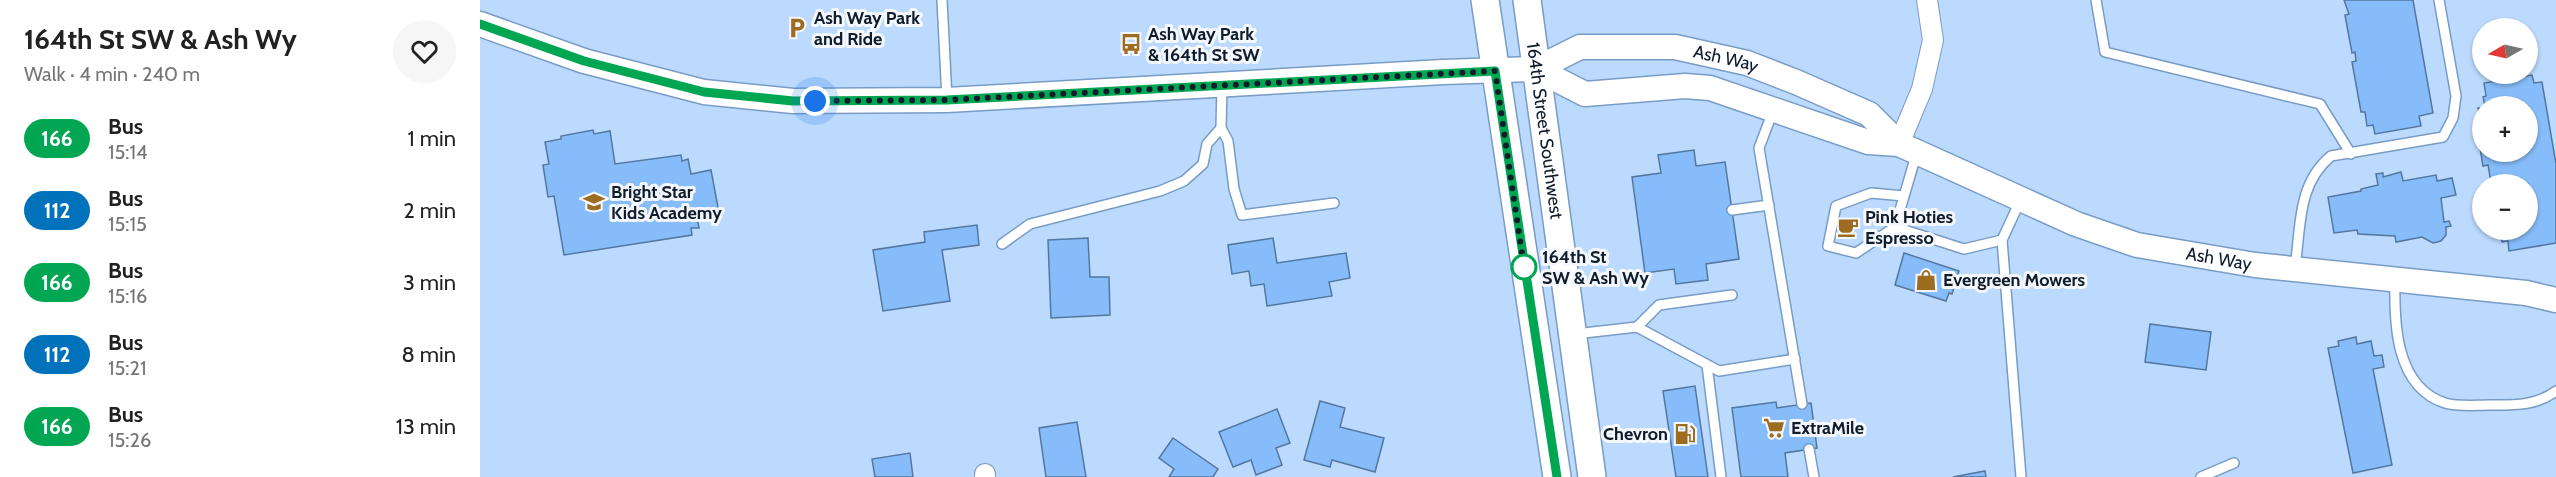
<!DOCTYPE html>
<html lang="en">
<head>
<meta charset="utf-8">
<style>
  body { margin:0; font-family:Cabin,sans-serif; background:#f6f6f6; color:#222; height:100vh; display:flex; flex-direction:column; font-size:22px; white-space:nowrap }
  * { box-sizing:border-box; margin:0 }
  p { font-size:20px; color:#767676 }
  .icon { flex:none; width:33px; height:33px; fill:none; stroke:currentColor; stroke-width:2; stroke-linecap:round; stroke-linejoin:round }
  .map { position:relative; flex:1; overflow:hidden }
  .drawer { display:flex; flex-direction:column; background:#fff; width:480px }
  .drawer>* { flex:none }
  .badge { padding:0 12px; border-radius:20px; font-size:21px; line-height:39px }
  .needle { width:39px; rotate:261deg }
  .tools { position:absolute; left:1992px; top:18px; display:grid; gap:12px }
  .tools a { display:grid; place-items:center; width:66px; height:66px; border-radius:50%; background:#fff; box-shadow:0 2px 4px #0004; font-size:30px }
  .you { position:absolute; width:30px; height:30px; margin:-15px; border:4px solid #fff; border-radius:50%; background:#1a73e8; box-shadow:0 0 0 9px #1a73e833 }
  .map>.badge { position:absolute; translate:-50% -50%; box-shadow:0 0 0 3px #fff }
  .round { display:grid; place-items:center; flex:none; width:63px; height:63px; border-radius:32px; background:#f6f6f6 }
  .overview { display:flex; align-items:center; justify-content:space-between; height:102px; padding:0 24px }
  h1 { font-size:28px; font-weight:700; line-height:45px }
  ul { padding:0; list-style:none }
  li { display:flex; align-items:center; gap:18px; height:72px; padding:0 24px }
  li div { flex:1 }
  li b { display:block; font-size:22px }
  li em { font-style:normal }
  li .badge { min-width:66px; font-weight:700; text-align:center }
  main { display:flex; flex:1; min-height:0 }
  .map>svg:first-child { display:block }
</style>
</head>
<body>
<main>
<section class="drawer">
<div class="overview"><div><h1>164th St SW &amp; Ash Wy</h1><p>Walk · 4 min · 240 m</p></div><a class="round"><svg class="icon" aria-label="heart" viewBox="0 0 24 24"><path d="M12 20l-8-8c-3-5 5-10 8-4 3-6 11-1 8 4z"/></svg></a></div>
<ul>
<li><span class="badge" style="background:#00a651;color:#fff">166</span><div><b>Bus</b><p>15:14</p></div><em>1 min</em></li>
<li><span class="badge" style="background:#0072bc;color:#fff">112</span><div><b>Bus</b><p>15:15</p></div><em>2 min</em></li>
<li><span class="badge" style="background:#00a651;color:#fff">166</span><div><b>Bus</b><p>15:16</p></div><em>3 min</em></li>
<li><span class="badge" style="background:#0072bc;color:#fff">112</span><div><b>Bus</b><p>15:21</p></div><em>8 min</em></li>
<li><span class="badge" style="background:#00a651;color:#fff">166</span><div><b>Bus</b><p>15:26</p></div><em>13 min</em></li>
</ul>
</section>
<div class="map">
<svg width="2076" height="477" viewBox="0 0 2076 477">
  <rect width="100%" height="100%" fill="#bbdafe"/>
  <g fill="#86bcf9" stroke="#54779f" stroke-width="1.5">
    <path d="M1864 0H1933L1953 113 1939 116 1941 126 1895 134 1893 125 1887 126 1885 112H1881L1872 62 1876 61 1875 52 1872 53 1865 15 1869 14Z"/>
    <path d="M2052 75 2054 83 2062 82 2076 164V243L2029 251 2028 241 2022 242 2020 230H2048V184H2007L2011 183 2008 165 2003 166 1996 123H2000L1998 108H2002V152H2048V106H2005L2003 97 2006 96 2004 83Z"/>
    <path d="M113 130 114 134 130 131 135 164 201 155 202 161 208 159 211 174 231 170 239 213 217 217 219 228H211L212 235 84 255 74 196 68 197 63 165 69 164 65 142 81 139V136Z"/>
    <path d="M1214 150 1216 166 1245 162 1259 259 1226 264 1228 280 1196 284 1194 269 1165 273 1152 177 1181 173 1178 155Z"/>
    <path d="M1921 172 1923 181 1956 175 1957 181 1972 178 1976 195 1961 198 1964 222 1969 221 1971 226 1966 227V235L1961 241 1953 243 1942 237 1916 242 1915 236 1878 234 1877 230 1854 233 1848 197 1881 191V189L1898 185 1896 174 1903 173V177Z"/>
    <path d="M1364 219 1374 221 1371 235 1361 232Z"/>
    <path d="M497 225 499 245 462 250 470 301 403 311 393 250 445 242 444 232Z"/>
    <path d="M608 238 610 277H629L630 315 571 318 568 240Z"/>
    <path d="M793 238 797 263 866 253 870 278 849 282 852 296 787 306 784 284 771 286 769 271 752 274 748 245Z"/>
    <path d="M1424 253 1479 271 1472 294 1469 293 1466 301 1415 285Z"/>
    <path d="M1670 324 1731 332 1726 370 1665 362Z"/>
    <path d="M1876 337 1877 344 1891 341 1894 356 1902 355 1904 367 1893 369 1912 465 1873 473 1848 348 1859 346 1858 341Z"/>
    <path d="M1215 386 1228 477H1196L1183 391Z"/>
    <path d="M840 401 865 408 860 427 904 438 895 472 852 460 850 467 824 460Z"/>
    <path d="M1296 402 1297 408 1331 403 1337 448 1305 453 1308 477H1261L1252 408Z"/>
    <path d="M797 409 810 443 796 448 802 465 776 475 771 460 753 467 739 432Z"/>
    <path d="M597 422 606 477H566L559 428Z"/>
    <path d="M693 438 738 469 733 477H689L694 469 679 458Z"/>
    <path d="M430 453 433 477H395L392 459Z"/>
    <path d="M1505 471 1506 477H1473Z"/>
  </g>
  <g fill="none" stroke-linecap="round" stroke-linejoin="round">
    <defs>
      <g id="service">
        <path d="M462 0 467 99"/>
        <path d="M1616 0 1625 52 1840 104 1871 154"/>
        <path d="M742 87 741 128 748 141 754 189 762 215 854 203"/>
        <path d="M1293 111 1279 148 1322 404"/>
        <path d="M1424 196 1391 193 1356 206 1348 246 1376 253 1415 227 1437 152"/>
        <path d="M1252 210 1289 205"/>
        <path d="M1415 227 1484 249 1522 240 1541 199"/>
        <path d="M1522 240 1541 477"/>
        <path d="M522 244 550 224 680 191 704 181 723 164 727 144 741 128"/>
        <path d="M1815 267C1821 227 1817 184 1851 156L1963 137 1973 118 1976 96 1959 0"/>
        <path d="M1915 280C1914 322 1915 387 1965 403 1979 407 1996 405 2010 405 2034 405 2056 406 2076 391"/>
        <path d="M1157 327 1179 305 1252 295"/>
        <path d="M1095 334 1157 327 1239 371 1315 359"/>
        <path d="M1227 365 1241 477"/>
        <path d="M1329 449 1334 477"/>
        <path d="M1721 477 1754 463"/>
      </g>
      <g id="minor">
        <path d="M1419 144 1442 89 1453 40 1447 0"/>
        <path d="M505 474V477"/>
      </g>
      <g id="tertiary">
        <path id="s1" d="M0 24 104 61 224 92 313 101 467 100 963 72 1056 69 1100 47H1195L1267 63 1316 82 1389 114 1419 144 1596 224 1657 245 1775 265 2046 293 2076 300"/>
        <path d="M1056 69 1105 94 1205 86 1230 88 1388 142 1419 144"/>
      </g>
      <g id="secondary">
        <path d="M1005 0 1077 477"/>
        <path id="s2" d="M1047 0 1112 477"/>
      </g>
    </defs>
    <use href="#service" stroke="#789cc6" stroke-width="12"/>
    <use href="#minor" stroke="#789cc6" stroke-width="22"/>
    <use href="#tertiary" stroke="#789cc6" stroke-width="27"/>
    <use href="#secondary" stroke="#789cc6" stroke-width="30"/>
    <use href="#service" stroke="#fff" stroke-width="9"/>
    <use href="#minor" stroke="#fff" stroke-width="20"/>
    <use href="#tertiary" stroke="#fff" stroke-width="24"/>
    <use href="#secondary" stroke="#fff" stroke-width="27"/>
  </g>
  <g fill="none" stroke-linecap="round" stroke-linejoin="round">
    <defs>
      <path id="line" d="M0 24 104 61 224 92 313 101 467 100 1015 71 1077 477"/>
    </defs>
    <use href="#line" stroke="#fff" stroke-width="14"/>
    <use href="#line" stroke="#00a651" stroke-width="9"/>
    <path stroke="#0e1c2c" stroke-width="6" stroke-dasharray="0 10.8" d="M335 101 467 100 1015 71 1044 267"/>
  </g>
  <defs>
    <symbol id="parking-bare" viewBox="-9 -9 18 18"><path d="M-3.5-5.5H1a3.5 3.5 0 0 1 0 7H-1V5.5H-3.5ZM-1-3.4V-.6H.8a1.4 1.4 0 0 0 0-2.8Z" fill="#9e6c21" stroke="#f4f8fd" stroke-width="2.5" paint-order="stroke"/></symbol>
    <symbol id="bus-bare" viewBox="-9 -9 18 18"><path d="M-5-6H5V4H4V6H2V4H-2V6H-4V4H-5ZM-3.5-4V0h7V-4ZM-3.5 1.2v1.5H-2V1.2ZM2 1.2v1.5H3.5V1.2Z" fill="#9e6c21" stroke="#f4f8fd" stroke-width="2.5" paint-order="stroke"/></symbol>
    <symbol id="school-bare" viewBox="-9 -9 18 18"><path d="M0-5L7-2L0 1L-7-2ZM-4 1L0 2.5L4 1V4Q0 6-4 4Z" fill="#9e6c21" stroke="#f4f8fd" stroke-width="2.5" paint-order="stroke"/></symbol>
    <symbol id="cafe-bare" viewBox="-9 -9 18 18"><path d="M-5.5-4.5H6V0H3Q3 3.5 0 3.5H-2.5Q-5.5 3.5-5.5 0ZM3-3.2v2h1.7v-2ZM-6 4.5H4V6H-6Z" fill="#9e6c21" stroke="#f4f8fd" stroke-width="2.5" paint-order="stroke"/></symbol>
    <symbol id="shop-bare" viewBox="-9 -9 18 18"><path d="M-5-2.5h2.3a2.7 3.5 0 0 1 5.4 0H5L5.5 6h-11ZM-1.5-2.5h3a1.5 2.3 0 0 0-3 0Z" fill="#9e6c21" stroke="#f4f8fd" stroke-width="2.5" paint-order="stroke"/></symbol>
    <symbol id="supermarket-bare" viewBox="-9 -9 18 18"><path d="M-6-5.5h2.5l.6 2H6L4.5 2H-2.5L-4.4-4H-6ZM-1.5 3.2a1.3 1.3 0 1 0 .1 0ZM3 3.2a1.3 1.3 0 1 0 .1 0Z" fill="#9e6c21" stroke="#f4f8fd" stroke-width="2.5" paint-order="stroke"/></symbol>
    <symbol id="fuel-bare" viewBox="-9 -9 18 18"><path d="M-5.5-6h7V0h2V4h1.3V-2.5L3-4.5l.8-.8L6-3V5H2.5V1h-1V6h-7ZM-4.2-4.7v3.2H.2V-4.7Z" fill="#9e6c21" stroke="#f4f8fd" stroke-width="2.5" paint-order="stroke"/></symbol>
  </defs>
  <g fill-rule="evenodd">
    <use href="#parking-bare" x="302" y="13" width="30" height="30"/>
    <use href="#bus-bare" x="636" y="29" width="30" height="30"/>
    <use href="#school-bare" x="99" y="187" width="30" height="30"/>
    <use href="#cafe-bare" x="1353" y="212" width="30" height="30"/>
    <use href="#shop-bare" x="1431" y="265" width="30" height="30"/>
    <use href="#supermarket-bare" x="1279" y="413" width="30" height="30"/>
    <use href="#fuel-bare" x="1190" y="419" width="30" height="30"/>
  </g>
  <circle fill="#fff" stroke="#00a651" stroke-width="3" cx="1044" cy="267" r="12"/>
  <g text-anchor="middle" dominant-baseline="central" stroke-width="6" stroke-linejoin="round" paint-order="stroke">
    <g font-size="18" font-weight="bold" fill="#0e1c2c" stroke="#f4f8fd" text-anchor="start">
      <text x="334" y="18">Ash Way Park<tspan x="334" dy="21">and Ride</tspan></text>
      <text x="668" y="34">Ash Way Park<tspan x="668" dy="21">&amp; 164th St SW</tspan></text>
      <text x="131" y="192">Bright Star<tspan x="131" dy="21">Kids Academy</tspan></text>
      <text x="1385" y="217">Pink Hoties<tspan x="1385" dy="21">Espresso</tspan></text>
      <text x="1463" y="280">Evergreen Mowers</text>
      <text x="1311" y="428">ExtraMile</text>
      <text x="1188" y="434" text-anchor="end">Chevron</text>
    </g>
    <g font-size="18" fill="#0e1c2c" stroke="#f4f8fd">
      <text stroke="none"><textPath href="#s1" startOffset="1264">Ash Way</textPath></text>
      <text stroke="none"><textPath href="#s2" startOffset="132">164th Street Southwest</textPath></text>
      <text stroke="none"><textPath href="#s1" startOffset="1802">Ash Way</textPath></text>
    </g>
    <g font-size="18" font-weight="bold" fill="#0e1c2c" stroke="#f4f8fd" text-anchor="start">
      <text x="1062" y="257">164th St<tspan x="1062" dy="21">SW &amp; Ash Wy</tspan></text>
    </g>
  </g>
</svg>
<div class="tools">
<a><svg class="needle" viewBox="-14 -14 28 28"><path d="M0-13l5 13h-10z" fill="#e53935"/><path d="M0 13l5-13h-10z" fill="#767676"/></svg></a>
<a>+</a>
<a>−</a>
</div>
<div class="you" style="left:335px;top:101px"></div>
</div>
</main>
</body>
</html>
